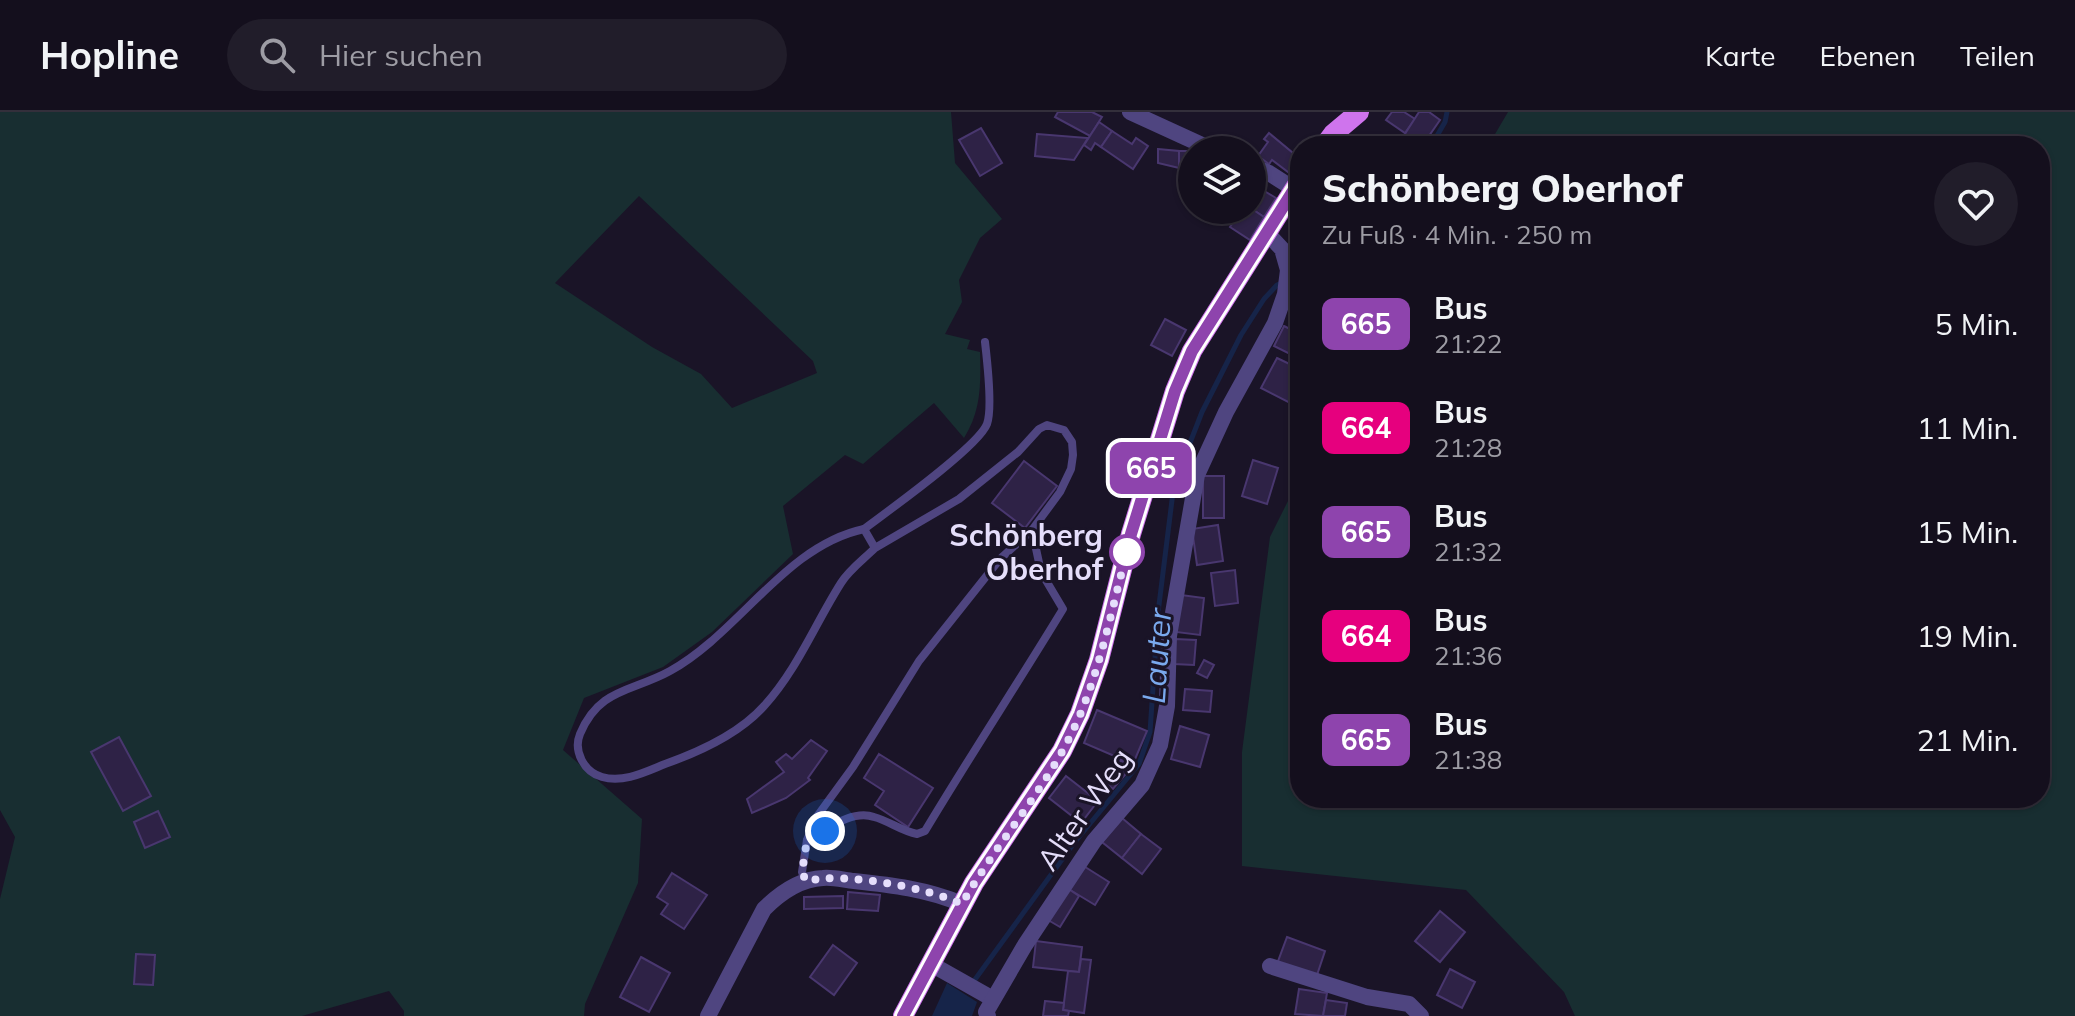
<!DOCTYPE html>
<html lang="de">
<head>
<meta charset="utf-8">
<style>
  body { margin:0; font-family:Mulish,sans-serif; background:#211d2a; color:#f1f3f6; height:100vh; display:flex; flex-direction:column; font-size:30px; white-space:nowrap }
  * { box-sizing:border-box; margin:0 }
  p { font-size:26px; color:#9d9ca4 }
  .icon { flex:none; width:44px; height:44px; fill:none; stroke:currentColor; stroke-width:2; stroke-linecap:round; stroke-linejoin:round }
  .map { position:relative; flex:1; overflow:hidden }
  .side { position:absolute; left:1290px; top:24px; width:760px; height:672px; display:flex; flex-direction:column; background:#140f1d; border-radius:32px; box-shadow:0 2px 6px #0004,0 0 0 2px #332f3b }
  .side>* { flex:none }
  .badge { padding:0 16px; border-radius:12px; font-size:28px; line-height:52px }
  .buttons { position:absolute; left:1178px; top:24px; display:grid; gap:16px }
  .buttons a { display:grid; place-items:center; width:88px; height:88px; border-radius:50%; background:#140f1d; box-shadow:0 2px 6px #0004,0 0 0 2px #332f3b; font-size:40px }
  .you { position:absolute; width:40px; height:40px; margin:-20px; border:6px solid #fff; border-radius:50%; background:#1a73e8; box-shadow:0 0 0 12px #1a73e833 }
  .map>.badge { position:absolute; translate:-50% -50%; box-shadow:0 0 0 4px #fff }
  .round { display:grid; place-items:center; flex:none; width:84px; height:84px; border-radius:42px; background:#211d2a }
  .head { display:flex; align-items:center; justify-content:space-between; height:136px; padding:0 32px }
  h1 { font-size:38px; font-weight:800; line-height:60px }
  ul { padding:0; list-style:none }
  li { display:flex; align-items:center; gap:24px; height:104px; padding:0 32px }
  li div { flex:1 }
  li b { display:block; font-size:30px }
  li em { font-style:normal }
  li .badge { min-width:88px; font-weight:700; text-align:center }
  header { display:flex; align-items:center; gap:48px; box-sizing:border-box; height:112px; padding:0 40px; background:#140f1d; border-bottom:2px solid #332f3b }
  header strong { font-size:38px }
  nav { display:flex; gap:44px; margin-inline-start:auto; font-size:28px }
  .search { width:560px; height:72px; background:#211d2a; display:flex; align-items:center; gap:20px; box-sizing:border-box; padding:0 28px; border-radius:44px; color:#9d9ca4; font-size:30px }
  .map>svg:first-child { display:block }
</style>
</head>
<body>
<header>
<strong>Hopline</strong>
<div class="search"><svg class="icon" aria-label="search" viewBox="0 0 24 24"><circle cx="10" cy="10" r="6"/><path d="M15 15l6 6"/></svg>Hier suchen</div>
<nav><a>Karte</a><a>Ebenen</a><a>Teilen</a></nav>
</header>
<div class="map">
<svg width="2075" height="904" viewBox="0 0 2075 904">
  <rect width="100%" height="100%" fill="#1a1427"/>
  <g fill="#182e31" fill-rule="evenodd">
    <path d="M0 0H951L955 51 1002 107 980 126 959 168 962 190 945 222 970 228 967 237 980 240C981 273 981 299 964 326L934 291 863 352 845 343 783 394 793 442 712 520 663 555 584 586 563 638 642 707 638 771 585 892 584 904H404V899L389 879 302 904H0V787L15 725 0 698ZM639 84 813 249 817 261 732 296 701 262 652 235 555 171Z"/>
    <path d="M1508 0H2075V904H1575L1564 880 1466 778 1242 754V640L1270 425 1300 365V686H2040V34H1488Z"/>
  </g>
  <path fill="#162449" d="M947 871 977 890 972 904H932Z"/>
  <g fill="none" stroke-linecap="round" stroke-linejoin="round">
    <g stroke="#162449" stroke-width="5">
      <path d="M1431 34 1445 10 1447 0"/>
      <path d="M971 873 1074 731 1139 652 1150 620 1158 501 1174 372 1202 300 1241 223 1264 187 1277 173 1300 163"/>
    </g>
  </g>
  <g fill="#2e2246" stroke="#49376f" stroke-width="2">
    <path d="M1058 0H1092L1102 5 1090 24 1055 5Z"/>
    <path d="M1392 0H1404L1415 7 1405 21 1386 8Z"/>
    <path d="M1419 0H1429L1440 8 1422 34H1416L1403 25Z"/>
    <path d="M1099 10 1112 19 1101 35 1095 31 1091 38 1084 33Z"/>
    <path d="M981 16 1002 51 980 64 959 28Z"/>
    <path d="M1112 19 1132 32 1136 26 1148 34 1133 57 1101 35Z"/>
    <path d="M1269 21 1299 46 1288 60 1272 48 1269 52 1258 44 1268 30 1264 27Z"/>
    <path d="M1037 22 1088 26 1074 48 1035 44Z"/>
    <path d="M1158 37 1179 39V56L1158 51Z"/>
    <rect x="1179" y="39" width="13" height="17"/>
    <path d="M1256 74 1276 86 1264 105 1252 97V80Z"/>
    <path d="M1252 97 1264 105 1250 128 1230 115 1241 98Z"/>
    <path d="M1165 207 1186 218 1172 244 1151 233Z"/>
    <path d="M1284 214 1300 222V247L1274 234Z"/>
    <path d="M1277 246 1300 257V283L1294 293 1261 276Z"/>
    <path d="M1253 348 1278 356 1267 392 1242 384Z"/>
    <path d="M1024 349 1057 374 1025 416 992 391Z"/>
    <rect x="1203" y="364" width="21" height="42"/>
    <path d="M1218 413 1223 449 1197 453 1192 417Z"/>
    <path d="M1235 458 1238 491 1215 494 1211 461Z"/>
    <path d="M1181 483 1204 486 1200 523 1176 520Z"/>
    <path d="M1175 527 1196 528 1194 553 1174 552Z"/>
    <path d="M1204 548 1214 553 1207 566 1197 561Z"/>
    <path d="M1185 577 1212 579 1210 600 1183 598Z"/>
    <path d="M1097 598 1147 619 1133 652 1084 631Z"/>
    <path d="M1180 614 1209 623 1200 655 1171 647Z"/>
    <path d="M119 625 151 684 123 699 91 640Z"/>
    <path d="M811 628 827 639 808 666 810 668 786 686 752 701 747 687 784 660 776 650 786 642 792 647Z"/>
    <path d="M879 642 933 676 908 715 875 693 884 679 864 666Z"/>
    <path d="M1121 648 1131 656 1113 677 1104 670Z"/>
    <path d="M1066 664 1098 689 1081 711 1049 686Z"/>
    <path d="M158 699 170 725 145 736 134 710Z"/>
    <path d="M1122 706 1141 722 1122 746 1102 730Z"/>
    <path d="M1141 722 1161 737 1142 762 1122 746Z"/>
    <path d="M1082 753 1109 770 1095 793 1067 776Z"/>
    <path d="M672 761 707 783 684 817 661 802 668 792 657 785Z"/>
    <path d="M1067 776 1079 784 1060 815 1048 808Z"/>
    <path d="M848 780 880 783 878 799 847 797Z"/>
    <path d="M843 784V796L804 797V785Z"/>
    <path d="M1440 799 1465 820 1440 850 1415 829Z"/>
    <path d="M1287 825 1325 839 1316 866 1277 852Z"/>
    <path d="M1036 829 1082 835 1079 860 1033 855Z"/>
    <path d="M833 833 857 851 834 883 810 865Z"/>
    <path d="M136 842 155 843 153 873 134 872Z"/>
    <path d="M641 845 670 861 649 900 620 885Z"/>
    <path d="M1081 847 1091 848 1084 901 1063 898 1068 859 1079 860Z"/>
    <path d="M1450 857 1475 870 1462 896 1437 883Z"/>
    <path d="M1299 877 1327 881 1323 904 1295 902Z"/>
    <path d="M1326 888 1347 891 1345 904H1323Z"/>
    <path d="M1045 889 1064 891 1063 898 1069 899 1068 904H1043Z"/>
  </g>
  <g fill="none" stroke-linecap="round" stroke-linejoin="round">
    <g stroke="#4f4580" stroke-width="8">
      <path d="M864 417C888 399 978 335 987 312 993 296 987 248 985 230"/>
      <path d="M807 728 818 703 853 655 919 549 1000 447 1032 418 1060 380 1071 357 1073 343 1072 330 1064 318 1047 313 1039 317 1018 340 959 387 875 436 864 417C785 434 739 521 670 559 632 580 599 576 580 622 573 639 584 660 602 665 624 671 645 660 665 652 699 640 740 621 764 594 797 558 815 512 841 471 849 458 864 447 875 436"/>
      <path d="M805 769 802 760 807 728C826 718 852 697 874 705 889 709 901 719 917 722L925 719C970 644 1018 571 1063 497L1041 460 1032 418"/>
    </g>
    <g stroke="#4f4580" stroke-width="16">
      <path d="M1130 0 1213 38"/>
      <path d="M1252 54 1269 61 1294 77"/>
      <path d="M931 852 993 887"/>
      <path d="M1270 854 1367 885 1409 892 1421 904"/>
      <path d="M708 904 764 797C779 782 800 767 823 766 833 765 844 768 854 769 891 773 927 777 962 792"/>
      <path d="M988 904 986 900 1025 833 1094 729 1142 673 1160 633 1167 594 1169 524 1197 363 1226 300 1275 211 1285 182 1288 158 1282 137 1267 121"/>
    </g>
    <g stroke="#cf74ed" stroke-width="20">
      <path d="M1324 34 1333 22 1359 0"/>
      <path d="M903 904 974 771 1062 639 1080 602 1099 548 1131 422 1175 279 1192 239 1300 68"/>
    </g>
  </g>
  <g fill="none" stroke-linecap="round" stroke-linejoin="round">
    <defs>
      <path id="line" d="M903 904 974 771 1062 639 1080 602 1099 548 1131 422 1175 279 1192 239 1300 68"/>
    </defs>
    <use href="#line" stroke="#fff" stroke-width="18"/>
    <use href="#line" stroke="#8e44ad" stroke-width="12"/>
    <path stroke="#e5defb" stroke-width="8" stroke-dasharray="0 14.4" d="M825 719 807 728 802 760 806 769C846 760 924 775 962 792 992 739 1033 692 1063 638 1097 577 1109 507 1127 440"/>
  </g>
  <circle fill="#fff" stroke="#8e44ad" stroke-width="4" cx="1127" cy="440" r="16"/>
  <g text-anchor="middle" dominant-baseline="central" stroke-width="6" stroke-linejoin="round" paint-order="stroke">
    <g font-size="30" font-weight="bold" fill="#e5defb" stroke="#1a1427" text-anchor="end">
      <text x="1103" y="423">Schönberg<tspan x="1103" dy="34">Oberhof</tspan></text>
    </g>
    <g font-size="30" fill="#e5defb" stroke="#1a1427">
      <text transform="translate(1084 697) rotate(-55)">Alter Weg</text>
    </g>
    <g font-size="32" font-style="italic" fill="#7aa9ed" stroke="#1a1427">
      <text transform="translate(1156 544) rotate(-86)">Lauter</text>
    </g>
  </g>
</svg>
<div class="buttons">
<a><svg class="icon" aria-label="layers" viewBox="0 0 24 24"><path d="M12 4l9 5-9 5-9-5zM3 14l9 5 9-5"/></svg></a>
</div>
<div class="you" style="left:825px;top:719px"></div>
<b class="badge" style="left:1151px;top:356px;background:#8e44ad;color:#fff">665</b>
<section class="side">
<div class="head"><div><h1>Schönberg Oberhof</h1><p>Zu Fuß · 4 Min. · 250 m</p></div><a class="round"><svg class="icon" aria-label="heart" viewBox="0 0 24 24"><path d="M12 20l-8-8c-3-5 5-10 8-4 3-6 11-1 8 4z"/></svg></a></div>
<ul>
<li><span class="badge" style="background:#8e44ad;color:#fff">665</span><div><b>Bus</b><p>21:22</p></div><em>5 Min.</em></li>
<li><span class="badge" style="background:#e6007e;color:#fff">664</span><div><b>Bus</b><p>21:28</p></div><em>11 Min.</em></li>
<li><span class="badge" style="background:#8e44ad;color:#fff">665</span><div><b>Bus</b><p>21:32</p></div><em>15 Min.</em></li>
<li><span class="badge" style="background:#e6007e;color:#fff">664</span><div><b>Bus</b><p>21:36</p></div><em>19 Min.</em></li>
<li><span class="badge" style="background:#8e44ad;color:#fff">665</span><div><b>Bus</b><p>21:38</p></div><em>21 Min.</em></li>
</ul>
</section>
</div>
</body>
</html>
